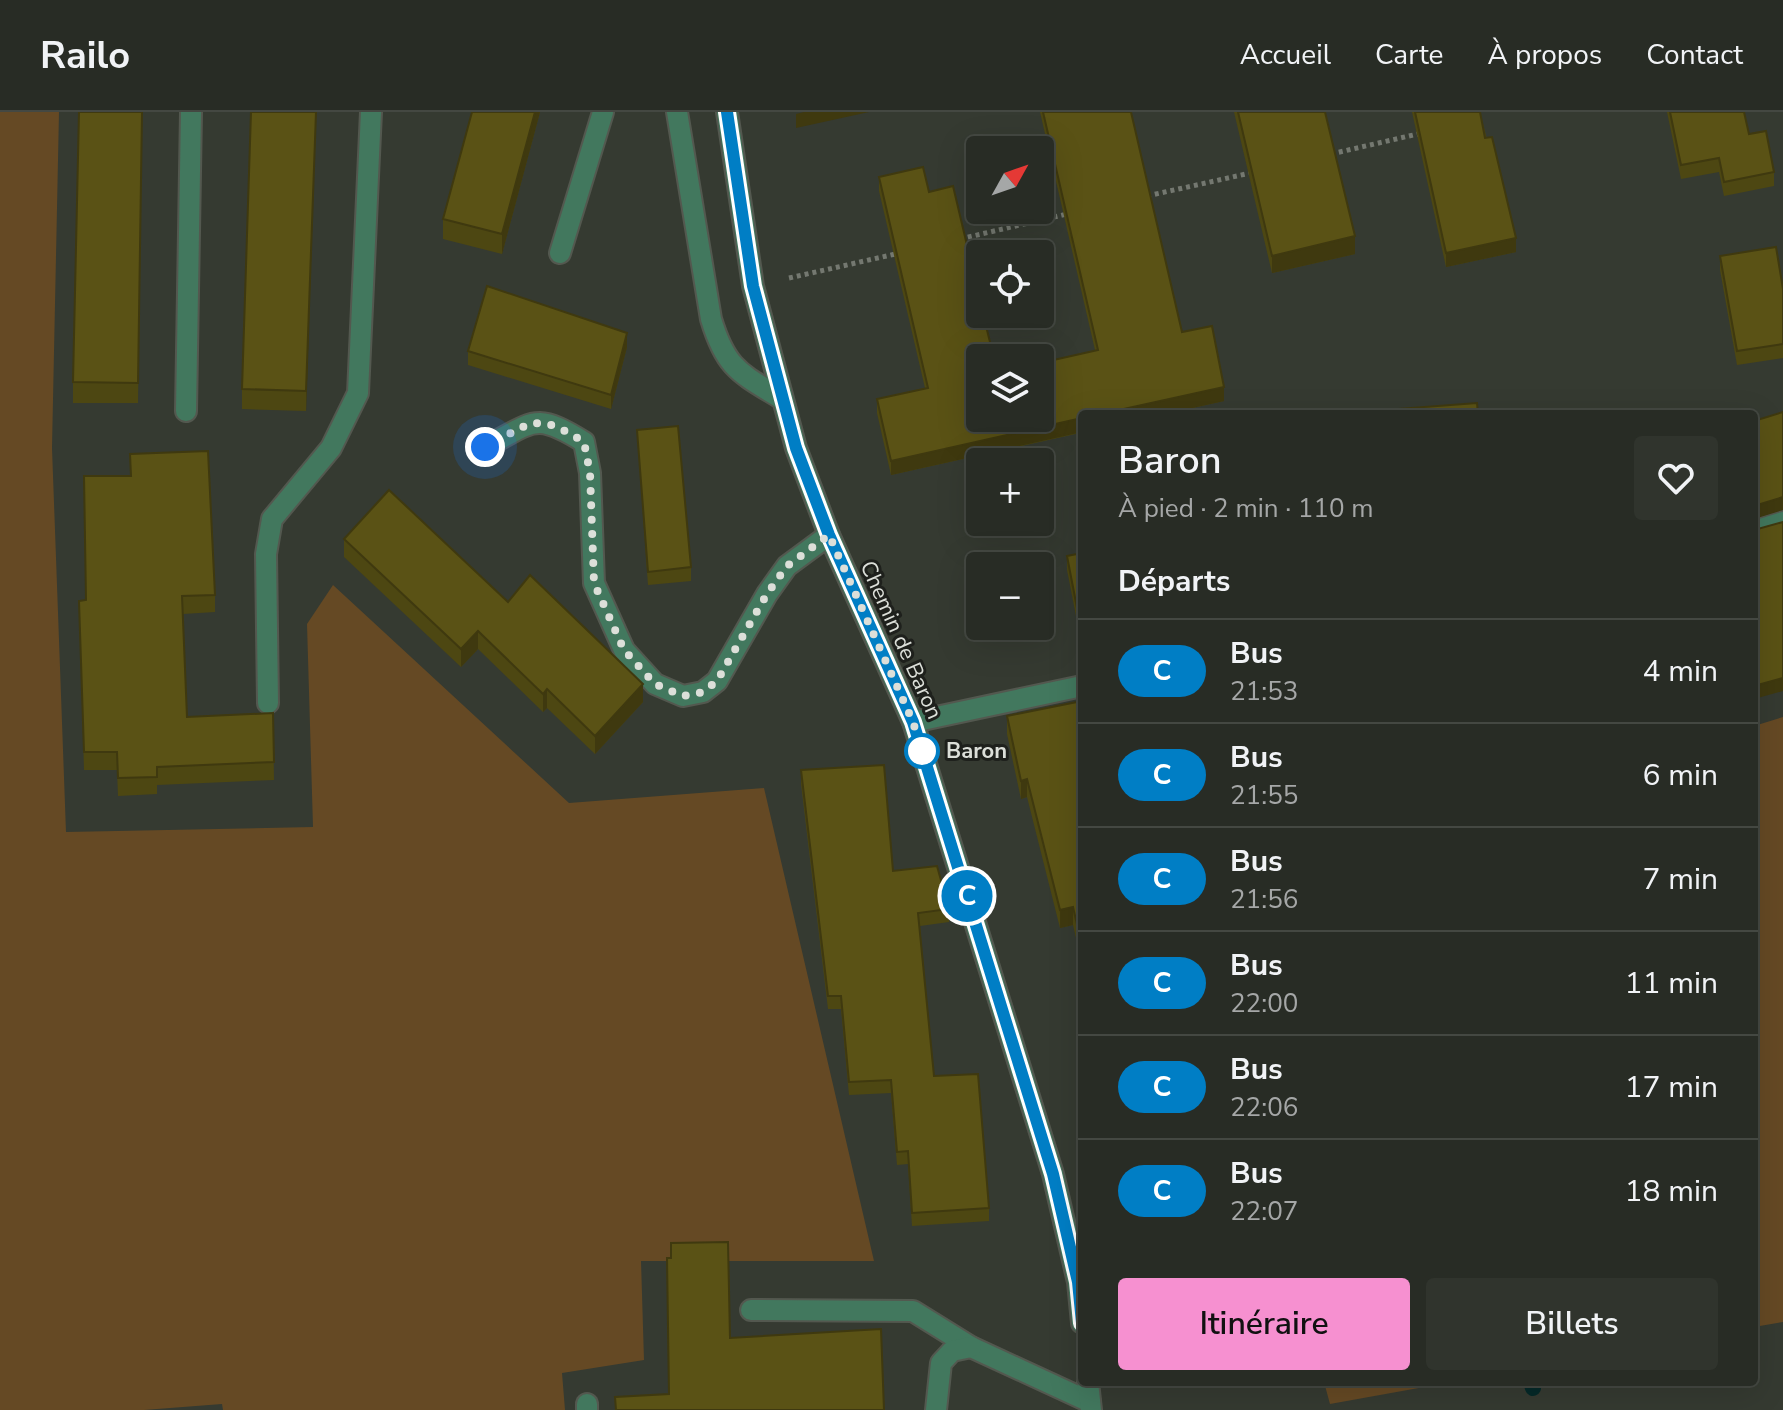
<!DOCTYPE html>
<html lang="fr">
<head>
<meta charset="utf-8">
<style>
  body { margin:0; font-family:"Nunito Sans",sans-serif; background:#30342d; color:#f1f3f6; height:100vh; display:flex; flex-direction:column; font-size:30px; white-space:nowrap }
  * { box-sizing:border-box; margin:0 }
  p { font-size:26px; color:#a5a7a7 }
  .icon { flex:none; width:44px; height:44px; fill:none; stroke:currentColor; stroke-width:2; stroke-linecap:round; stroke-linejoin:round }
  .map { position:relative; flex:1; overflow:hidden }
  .sheet { position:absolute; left:1078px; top:298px; width:680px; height:976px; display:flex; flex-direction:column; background:#282c25; border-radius:8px; box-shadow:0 8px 32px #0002,0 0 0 2px #444842 }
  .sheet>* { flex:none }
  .badge { padding:0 16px; border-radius:26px; font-size:28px; line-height:52px }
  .needle { width:52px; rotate:50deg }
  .controls { position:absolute; left:966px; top:24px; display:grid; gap:16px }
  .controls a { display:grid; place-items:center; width:88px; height:88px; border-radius:8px; background:#282c25; box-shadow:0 8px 32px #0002,0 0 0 2px #444842; font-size:40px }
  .you { position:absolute; width:40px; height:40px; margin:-20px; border:6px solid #fff; border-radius:50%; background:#1a73e8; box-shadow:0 0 0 12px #1a73e833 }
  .map>.badge { position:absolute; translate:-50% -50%; box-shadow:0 0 0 4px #fff }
  h2 { padding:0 40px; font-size:30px; line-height:72px }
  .round { display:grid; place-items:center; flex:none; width:84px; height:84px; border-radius:8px; background:#30342d }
  .headline { display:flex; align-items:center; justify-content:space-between; height:136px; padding:0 40px }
  h1 { font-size:38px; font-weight:600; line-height:60px }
  .cta { display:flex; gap:16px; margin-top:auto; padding:16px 40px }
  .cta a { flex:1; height:92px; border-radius:8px; background:#f690d0; color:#111; font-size:32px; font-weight:600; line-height:92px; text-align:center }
  .cta a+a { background:#30342d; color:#f1f3f6 }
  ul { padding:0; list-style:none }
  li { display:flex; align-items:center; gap:24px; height:104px; padding:0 40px; border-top:2px solid #444842 }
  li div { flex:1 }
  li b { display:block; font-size:30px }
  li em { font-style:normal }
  li .badge { min-width:88px; font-weight:700; text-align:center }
  header { display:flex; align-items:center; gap:48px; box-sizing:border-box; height:112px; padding:0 40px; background:#282c25; border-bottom:2px solid #444842 }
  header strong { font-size:38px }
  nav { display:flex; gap:44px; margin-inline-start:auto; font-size:28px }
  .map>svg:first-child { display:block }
</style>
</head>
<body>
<header>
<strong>Railo</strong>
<nav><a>Accueil</a><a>Carte</a><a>À propos</a><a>Contact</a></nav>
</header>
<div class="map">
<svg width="1783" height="1298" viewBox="0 0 1783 1298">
  <rect width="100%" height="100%" fill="#353a31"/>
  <g fill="#654924">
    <path d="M0 0H59L52 336 66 720 313 715 307 512 333 473 569 691 764 676 874 1149H641L644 1248 562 1261 565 1298H223L222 1292 144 1298H0Z"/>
    <path d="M1783 605V1210L1754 1215V614Z"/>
    <path d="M1324 1270H1452L1330 1292Z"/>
  </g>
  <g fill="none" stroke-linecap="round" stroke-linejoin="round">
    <path stroke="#052928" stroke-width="16" d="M1531 1270 1533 1276"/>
    <defs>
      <g id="lane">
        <path d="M677 0 711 207C726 257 740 261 782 287"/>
        <path d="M560 141 603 0"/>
        <path d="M186 299 191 0"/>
        <path d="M485 335C534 310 534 299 584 330L590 361 594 471 624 538 655 572 683 584 703 580 717 569 767 482 787 454 829 423"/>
        <path d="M268 591 266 442 272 407 331 336 358 281 371 0"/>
        <path d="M751 1198 913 1199 971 1235 1090 1290"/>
        <path d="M587 1292V1298"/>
        <path d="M936 1298 941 1251 952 1239 971 1235"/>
      </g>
      <g id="street">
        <path d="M727 0 753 174 796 336 829 423 913 610 1053 1062 1078 1170 1082 1211"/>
        <path d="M1754 419 1783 410"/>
        <path d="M913 610 1082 574"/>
        <path d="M1088 1270 1091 1298"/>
      </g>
    </defs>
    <use href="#lane" stroke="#53584f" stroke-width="24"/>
    <use href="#street" stroke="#53584f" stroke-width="24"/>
    <g stroke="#747870" stroke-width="5" stroke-dasharray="4 4" stroke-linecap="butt">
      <path d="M1331 42 1422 21"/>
      <path d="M1147 84 1255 60"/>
      <path d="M960 127 1067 102"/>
      <path d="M789 166 900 141"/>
    </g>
    <use href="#lane" stroke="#42785e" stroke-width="20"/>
    <use href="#street" stroke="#42785e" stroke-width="20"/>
  </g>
  <g fill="#4d4712">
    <path d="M142 0 138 291H73V270Z"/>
    <path d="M316 0 306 299 242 297V277Z"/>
    <path d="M472 0H540L502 142 443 127V107Z"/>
    <path d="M1040 0H1131L1182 220 1224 289 891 363 877 301V287L925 276 879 79V65L980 306 1095 238Z"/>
    <path d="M1234 0H1325L1355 142 1272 161Z"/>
    <path d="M1412 0H1480L1516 140 1446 155Z"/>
    <path d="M1667 0H1744L1749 22 1774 60V74L1724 84 1719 60 1681 67Z"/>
    <path d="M1720 144 1783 177V246L1737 253 1720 158Z"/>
    <path d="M627 235 611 297 468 253V239Z"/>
    <path d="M637 318 691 455V469L648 473Z"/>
    <path d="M130 342 215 483V500L183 502 187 605 273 601 274 668 157 673V682L118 684 117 658H84L79 489 86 488 130 364Z"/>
    <path d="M344 427 508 490 643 590 595 642 547 596 543 600 478 537 461 555 344 445Z"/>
    <path d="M1082 441 1078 514 1067 458V444Z"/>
    <path d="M1082 589V852L1073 813 1060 816 1027 685 1021 687 1007 622V604Z"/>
    <path d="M801 658 893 759 949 797V810L920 814 934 964 989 1096V1109L912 1114 908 1052 897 1053 891 981 849 983 841 897H828L801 672Z"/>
  </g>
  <g fill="#3f390f">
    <path d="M316 0 306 299V279Z"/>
    <path d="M535 0H540L502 142V122Z"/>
    <path d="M804 0H869L796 16V2Z"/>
    <path d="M1355 124V142L1272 161V144Z"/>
    <path d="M1516 126V140L1446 155V141Z"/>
    <path d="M627 221V235L611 297V283Z"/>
    <path d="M1224 275V289L1165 302H1101Z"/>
    <path d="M1082 306V320L891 363V349Z"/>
    <path d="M1783 385V398L1754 407V394Z"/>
    <path d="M1082 500V514H1078V501Z"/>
    <path d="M478 519V537L461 555V537Z"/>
    <path d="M1783 566V579L1754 587V574Z"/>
    <path d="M643 572V590L595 642V624Z"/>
    <path d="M547 577V596L543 600V582Z"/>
    <path d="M1027 667V685L1021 687V669Z"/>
    <path d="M1073 795V813L1060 816V798Z"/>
  </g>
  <g fill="#5a5215" stroke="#3f390f" stroke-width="2">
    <path d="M79 0H142L138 271 73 270Z"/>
    <path d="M251 0H316L306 279 242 277Z"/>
    <path d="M472 0H535L502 122 443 107Z"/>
    <path d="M1043 0H1131L1182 220 1212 214 1224 275 1101 302H1082V306L891 349 877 287 928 276 879 65 923 55 929 80 953 74 980 188V202H983L994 246H980V306H1040V251L1098 238Z"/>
    <path d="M1238 0H1325L1355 124 1272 144Z"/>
    <path d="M1415 0H1480L1485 26 1492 25 1516 126 1446 141Z"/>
    <path d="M1670 0H1744L1749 22 1766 19 1774 60 1724 70 1719 46 1681 53Z"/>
    <path d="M1776 135 1783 177V232L1737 239 1720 144Z"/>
    <path d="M487 174 627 221 611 283 468 239Z"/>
    <path d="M1477 291 1478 302H1345L1344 301Z"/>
    <path d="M1783 300V385L1754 394V309Z"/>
    <path d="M678 314 691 455 648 460 637 318Z"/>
    <path d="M208 339 215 483 182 484 187 605 273 601 274 650 157 655V665L118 666 117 640H84L79 489 86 488 84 364H131L130 342Z"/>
    <path d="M389 378 508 490 530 463 643 572 595 624 547 577 543 582 478 519 461 537 344 427Z"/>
    <path d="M1783 410V566L1754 574V418Z"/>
    <path d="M1082 441V500L1078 501 1067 444Z"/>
    <path d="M1082 589V834L1073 795 1060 798 1027 667 1021 669 1007 604Z"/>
    <path d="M884 653 893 759 937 754 949 797 918 801 934 964 978 962 989 1096 912 1101 908 1039 897 1040 891 968 849 970 841 884H828L801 658Z"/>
    <path d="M728 1130 730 1226 881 1217 884 1298H616L615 1285 669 1282 667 1146H671V1131Z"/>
  </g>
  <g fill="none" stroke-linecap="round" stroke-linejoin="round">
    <defs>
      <path id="line" d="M727 0 753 174 796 336 829 423 913 610 1053 1062 1078 1170 1082 1211"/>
    </defs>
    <use href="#line" stroke="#fff" stroke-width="18"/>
    <use href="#line" stroke="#007ec5" stroke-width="12"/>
    <path stroke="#dcdfd9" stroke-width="8" stroke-dasharray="0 14.4" d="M485 335C534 310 534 299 584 330L590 361 594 471 624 538 655 572 683 584 703 580 717 569 767 482 787 454 829 423 913 610 922 639"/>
  </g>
  <circle fill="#fff" stroke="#007ec5" stroke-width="4" cx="922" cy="639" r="16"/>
  <g text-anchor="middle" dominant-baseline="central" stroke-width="6" stroke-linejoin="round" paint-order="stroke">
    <g font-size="22" fill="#dcdfd9" stroke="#1e201c">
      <text transform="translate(901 528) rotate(66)">Chemin de Baron</text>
    </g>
    <g font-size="22" font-weight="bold" fill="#dcdfd9" stroke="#1e201c" text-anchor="start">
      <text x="946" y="639">Baron</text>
    </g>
  </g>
</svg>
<div class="controls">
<a><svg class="needle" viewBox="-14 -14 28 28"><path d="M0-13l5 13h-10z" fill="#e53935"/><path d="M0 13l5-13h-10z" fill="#a5a7a7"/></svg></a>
<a><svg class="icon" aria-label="locate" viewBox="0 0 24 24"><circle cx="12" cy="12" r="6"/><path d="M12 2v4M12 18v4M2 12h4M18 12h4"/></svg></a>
<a><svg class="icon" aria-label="layers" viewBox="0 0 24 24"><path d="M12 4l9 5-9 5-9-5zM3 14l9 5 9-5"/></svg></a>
<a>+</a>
<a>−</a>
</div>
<div class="you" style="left:485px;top:335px"></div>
<b class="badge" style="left:967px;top:784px;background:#007ec5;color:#fff">C</b>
<section class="sheet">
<div class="headline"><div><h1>Baron</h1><p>À pied · 2 min · 110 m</p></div><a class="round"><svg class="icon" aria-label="heart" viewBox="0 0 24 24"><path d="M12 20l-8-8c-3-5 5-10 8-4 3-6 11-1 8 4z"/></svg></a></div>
<h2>Départs</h2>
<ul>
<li><span class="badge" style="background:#007ec5;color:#fff">C</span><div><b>Bus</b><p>21:53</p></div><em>4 min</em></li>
<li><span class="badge" style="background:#007ec5;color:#fff">C</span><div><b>Bus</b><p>21:55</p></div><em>6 min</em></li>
<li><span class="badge" style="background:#007ec5;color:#fff">C</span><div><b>Bus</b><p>21:56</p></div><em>7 min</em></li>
<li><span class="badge" style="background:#007ec5;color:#fff">C</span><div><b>Bus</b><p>22:00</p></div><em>11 min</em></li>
<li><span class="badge" style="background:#007ec5;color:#fff">C</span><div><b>Bus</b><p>22:06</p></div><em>17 min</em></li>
<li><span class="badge" style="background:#007ec5;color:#fff">C</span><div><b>Bus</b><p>22:07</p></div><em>18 min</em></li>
</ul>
<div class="cta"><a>Itinéraire</a><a>Billets</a></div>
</section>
</div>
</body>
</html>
